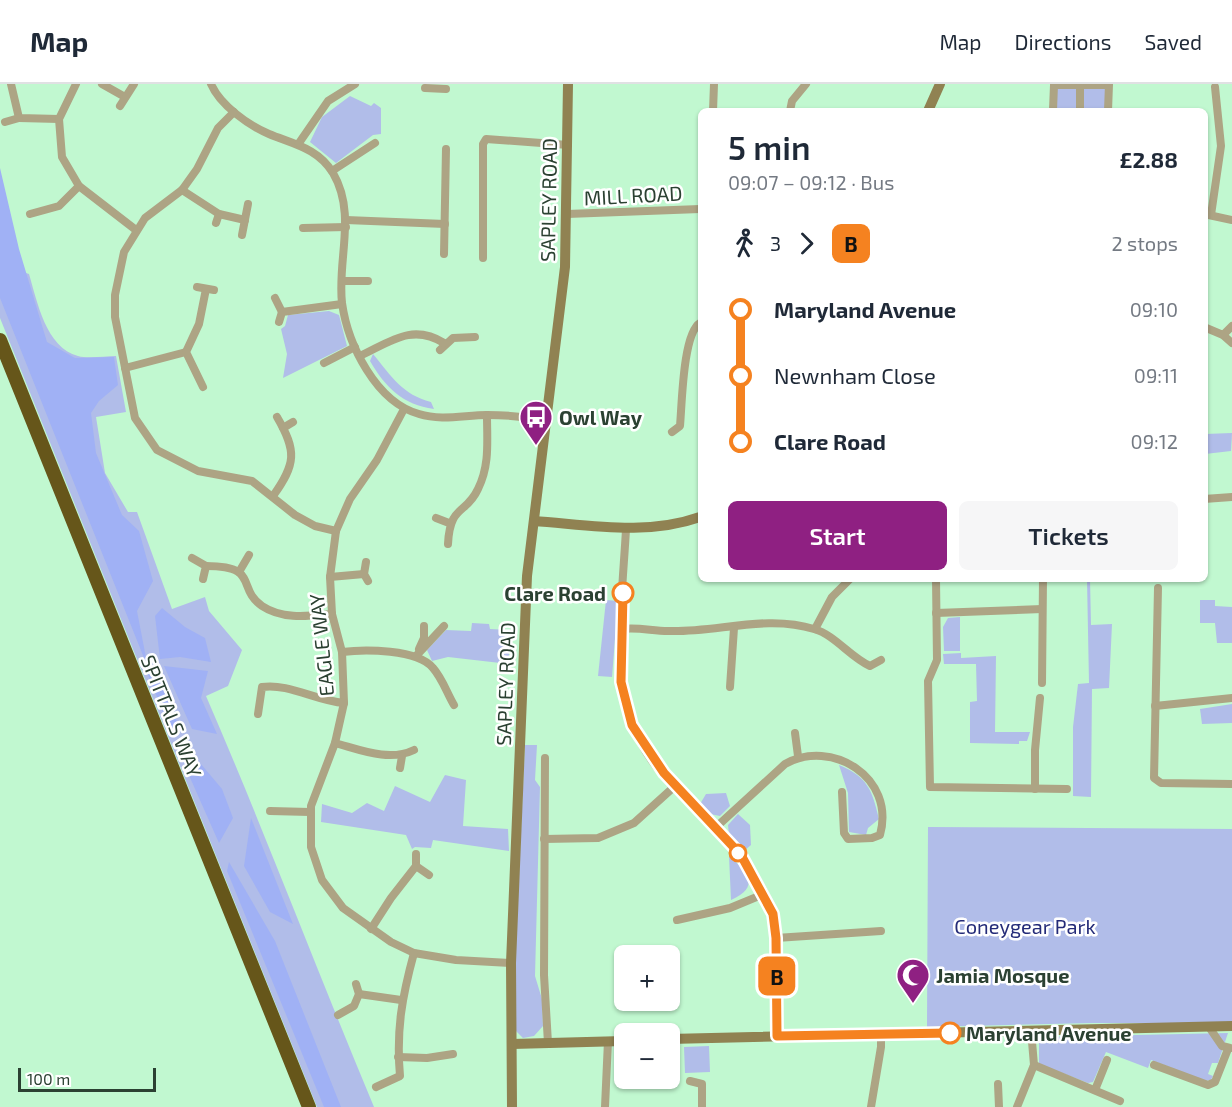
<!DOCTYPE html>
<html lang="en">
<head>
<meta charset="utf-8">
<style>
  body { margin:0; font-family:"Exo 2",sans-serif; background:#f6f6f7; color:#1f2937; height:100vh; display:flex; flex-direction:column; font-size:22px; white-space:nowrap }
  * { box-sizing:border-box; margin:0 }
  p { font-size:20px; color:#747a83 }
  .icon { flex:none; width:33px; height:33px; fill:none; stroke:currentColor; stroke-width:2; stroke-linecap:round; stroke-linejoin:round }
  .map { position:relative; flex:1; overflow:hidden }
  .details { position:absolute; left:698px; top:24px; width:510px; height:474px; display:flex; flex-direction:column; background:#fff; border-radius:9px; box-shadow:0 2px 4px #0004 }
  .details>* { flex:none }
  .badge { padding:0 12px; border-radius:9px; font-size:21px; line-height:39px }
  .controls { position:absolute; left:614px; top:861px; display:grid; gap:12px }
  .controls a { display:grid; place-items:center; width:66px; height:66px; border-radius:9px; background:#fff; box-shadow:0 2px 4px #0004; font-size:30px }
  .scale { position:absolute; left:18px; bottom:15px; width:138px; box-sizing:border-box; padding-left:6px; border:3px solid #2b4132; border-top:0; font-size:16px; line-height:21px; white-space:nowrap; color:#2b4132; -webkit-text-stroke:4px #fff; paint-order:stroke }
  .map>.badge { position:absolute; translate:-50% -50%; box-shadow:0 0 0 3px #fff }
  .legs { display:flex; align-items:center; gap:9px; height:66px; padding:0 30px; font-size:20px }
  .legs p { margin-inline-start:auto }
  .summary { display:flex; align-items:center; justify-content:space-between; height:102px; padding:0 30px }
  h1 { font-size:33px; font-weight:600; line-height:45px }
  .button { display:flex; gap:12px; margin-top:auto; padding:12px 30px }
  .button a { flex:1; height:69px; border-radius:9px; background:#8f2082; color:#fff; font-size:24px; font-weight:600; line-height:69px; text-align:center }
  .button a+a { background:#f6f6f7; color:#1f2937 }
  ul { padding:0 30px; list-style:none }
  li { display:flex; align-items:center; gap:21px; height:66px; font-size:22px }
  li i { display:grid; place-items:center; width:9px; height:100%; margin:0 8px; background:currentColor }
  li i::after { content:''; width:15px; height:15px; margin:-8px; border:4px solid; border-radius:50%; background:#fff }
  li p { margin-inline-start:auto }
  li:first-child i { background:linear-gradient(#0000 50%,currentColor 0) }
  li:last-child i { background:linear-gradient(currentColor 50%,#0000 0) }
  header { display:flex; align-items:center; gap:36px; box-sizing:border-box; height:84px; padding:0 30px; background:#fff; border-bottom:2px solid #e0e1e3 }
  header strong { font-size:28px }
  nav { display:flex; gap:33px; margin-inline-start:auto; font-size:21px }
  .map>svg:first-child { display:block }
</style>
</head>
<body>
<header>
<strong>Map</strong>
<nav><a>Map</a><a>Directions</a><a>Saved</a></nav>
</header>
<div class="map">
<svg width="1232" height="1023" viewBox="0 0 1232 1023">
  <rect width="100%" height="100%" fill="#c1f8d0"/>
  <g fill="#b1bde9">
    <path d="M1056 2 1107 3 1106 27 1055 26Z"/>
    <path d="M350 12 371 22 374 19 381 24V50L373 51 336 79 310 58 322 33Z"/>
    <path d="M0 110 17 186 29 190C37 217 46 264 78 272 88 275 105 272 116 272L126 328 96 333 105 389 128 428H137L172 525 205 513 209 527 242 566 228 602 206 612C265 748 317 887 374 1023H317L0 234Z"/>
    <path d="M329 227 339 231 347 262 283 294 287 270 281 245 285 242 288 231Z"/>
    <path d="M373 270C391 292 403 311 431 318L434 325C403 321 385 303 370 277Z"/>
    <path d="M1232 349 1231 367 1205 370V350Z"/>
    <path d="M1087 495H1090L1091 541 1112 540 1109 604 1092 605 1091 713 1073 712V643L1078 600 1089 599Z"/>
    <path d="M606 516 618 517 612 593 598 592Z"/>
    <path d="M1200 516H1215V522L1232 523V559H1217L1215 539H1200Z"/>
    <path d="M960 533V567H944L943 543 948 534Z"/>
    <path d="M472 539 489 540 490 545 509 546V580L448 573 432 577 427 566 446 546 471 547Z"/>
    <path d="M961 569V574L996 572 995 648H1030L1027 657H1019V660L970 659V618L977 617 976 580H944L943 570Z"/>
    <path d="M1232 620V639L1202 640 1200 625Z"/>
    <path d="M525 661H537L535 696 540 703 535 892 542 915 543 942 534 952 523 954 516 947 515 877Z"/>
    <path d="M839 681C868 693 872 706 879 735L868 744 866 751 849 748 848 709Z"/>
    <path d="M445 691 466 696 463 742 508 745 509 767 433 756 431 764 415 763 412 765 406 751 321 738 322 720 352 729 367 719 384 727 395 702 430 718Z"/>
    <path d="M726 709 730 722 720 732 710 730 700 720 706 710Z"/>
    <path d="M738 730 750 741 751 761 745 766 729 751 728 741Z"/>
    <path d="M928 743 1232 745V939H1093L927 943Z"/>
    <path d="M729 772C749 789 760 803 731 816Z"/>
    <path d="M1228 949 1218 979H1212L1208 990 1213 992 1211 996 1205 997 1151 976 1148 984 1106 968 1093 998 1088 999 1039 980V959L1046 953Z"/>
    <path d="M709 962 710 988 685 989 684 963Z"/>
  </g>
  <g fill="#a0b1f5">
    <path d="M0 84 19 165 47 258 75 274 114 273 118 301 99 317 91 329 96 369 122 431 139 447 153 497 137 527 148 584 0 214Z"/>
    <path d="M162 524 185 543 205 554 211 578 180 573 160 575 155 532Z"/>
    <path d="M164 582 208 587 201 614 217 650 192 645Z"/>
    <path d="M147 588 164 607 180 644 173 653Z"/>
    <path d="M180 671 195 673 222 705 233 734 219 759Z"/>
    <path d="M251 734 293 840 270 828 244 782Z"/>
    <path d="M229 778 275 857 341 1023H324L227 787Z"/>
  </g>
  <g fill="none" stroke-linecap="round" stroke-linejoin="round">
    <g stroke="#ada484" stroke-width="8">
      <path d="M11 0 19 34 59 35"/>
      <path d="M76 0 59 35 62 73 79 102 136 146"/>
      <path d="M102 0 125 13"/>
      <path d="M211 0C220 21 248 41 269 50 293 60 318 64 333 89 357 130 337 176 342 219 348 261 376 318 419 330 441 337 465 331 487 331 507 331 527 333 546 336"/>
      <path d="M425 4 446 5"/>
      <path d="M120 22 134 0"/>
      <path d="M1053 26 1054 1H1108"/>
      <path d="M713 27 714 0"/>
      <path d="M790 27 792 17 806 0"/>
      <path d="M1080 27V2"/>
      <path d="M1108 27 1109 0"/>
      <path d="M234 28 218 44 197 85 182 106 145 134 124 168 115 211V233L135 334 157 366 198 387 252 397 295 431 315 442 336 447"/>
      <path d="M5 38 19 34"/>
      <path d="M299 59 328 17 355 0"/>
      <path d="M332 87 375 59"/>
      <path d="M182 106 219 130 245 136"/>
      <path d="M30 130 59 122 79 102"/>
      <path d="M567 130 700 125"/>
      <path d="M1204 130 1232 136"/>
      <path d="M1211 131 1221 62 1215 3"/>
      <path d="M346 136 445 140"/>
      <path d="M216 139 219 130"/>
      <path d="M303 144 346 143"/>
      <path d="M242 151 248 120"/>
      <path d="M444 170 446 65"/>
      <path d="M483 174V60L486 55 568 61"/>
      <path d="M343 197H368"/>
      <path d="M197 203 214 206"/>
      <path d="M275 214 282 228"/>
      <path d="M279 238 282 228 342 220"/>
      <path d="M1204 243 1223 251 1232 259"/>
      <path d="M1223 251 1232 242"/>
      <path d="M440 266 453 254 475 253"/>
      <path d="M360 272C390 258 412 239 444 259"/>
      <path d="M324 279 355 263"/>
      <path d="M125 284 186 268"/>
      <path d="M203 303 186 268 199 240 206 205"/>
      <path d="M404 325 377 376 350 415 336 447 330 493 332 530 342 568 344 619 335 659 311 722V763L322 796 343 824 391 858 414 869 456 876 511 879"/>
      <path d="M283 344 293 338"/>
      <path d="M672 348 680 342C682 320 683 249 700 239"/>
      <path d="M273 412C296 380 297 367 277 333"/>
      <path d="M1204 415 1232 413"/>
      <path d="M436 434 449 439"/>
      <path d="M626 445C623 504 612 584 632 640 658 712 749 754 773 829 782 861 777 917 777 952"/>
      <path d="M448 460C450 420 466 431 478 405 490 381 487 357 487 331"/>
      <path d="M192 474 206 482 203 495"/>
      <path d="M366 478 364 490 368 497"/>
      <path d="M206 482C260 482 236 504 262 522 283 536 309 532 332 530"/>
      <path d="M239 488 249 471"/>
      <path d="M330 493 364 490"/>
      <path d="M936 495 937 576 928 597 930 703 1067 705"/>
      <path d="M1158 504 1154 694 1161 699 1232 700"/>
      <path d="M936 529 1042 525"/>
      <path d="M622 545C639 543 652 547 668 547 715 549 767 530 814 545 835 551 850 573 870 582L881 576"/>
      <path d="M815 545 832 513 850 495"/>
      <path d="M419 565 424 554V542"/>
      <path d="M342 568C364 565 418 565 433 584 442 594 447 609 454 621"/>
      <path d="M416 572 444 542"/>
      <path d="M1042 599 1043 495"/>
      <path d="M730 603 734 544"/>
      <path d="M1155 622 1232 614"/>
      <path d="M258 630 262 603C289 599 316 617 344 619"/>
      <path d="M795 649 798 672"/>
      <path d="M335 659C361 666 389 678 414 666"/>
      <path d="M545 674 544 891 548 959"/>
      <path d="M400 684 402 672"/>
      <path d="M1035 705V666L1040 614"/>
      <path d="M270 727 310 728"/>
      <path d="M714 745 785 680C831 654 896 693 880 751L872 754 848 755 844 749 842 708"/>
      <path d="M544 755 598 754 634 739 675 702"/>
      <path d="M416 770V782L429 791"/>
      <path d="M677 836 730 824 764 810"/>
      <path d="M371 845 391 814 416 782"/>
      <path d="M776 854 881 847"/>
      <path d="M359 910 401 916"/>
      <path d="M338 931 354 922 359 910 356 900"/>
      <path d="M1209 943 1222 962 1230 964"/>
      <path d="M398 973 427 974 453 970"/>
      <path d="M1034 981 1120 1017"/>
      <path d="M1154 981 1208 1001 1215 998 1228 965"/>
      <path d="M690 997 702 1000V1023"/>
      <path d="M998 1000 999 1023"/>
      <path d="M376 1003 400 992C396 946 402 913 414 869"/>
      <path d="M1095 1006 1107 976"/>
      <path d="M605 1023 608 957"/>
      <path d="M871 1023 881 963V952"/>
      <path d="M1017 1023 1034 981 1031 946"/>
    </g>
    <g stroke="#908252" stroke-width="10">
      <path d="M928 27 940 0"/>
      <path d="M534 437C590 441 646 452 700 433"/>
      <path d="M669 955 1232 942"/>
      <path d="M512 960 624 957"/>
      <path d="M512 1023 511 879 527 492 565 183 568 0"/>
    </g>
    <path stroke="#66561a" stroke-width="14" d="M0 256 309 1023"/>
  </g>
  <g fill="none" stroke-linecap="round" stroke-linejoin="round">
    <defs>
      <path id="line-1" d="M623 509 621 598 632 641 664 689 741 771 773 830 776 854 777 952 950 949"/>
    </defs>
    <use href="#line-1" stroke="#fff" stroke-width="14"/>
    <use href="#line-1" stroke="#f58220" stroke-width="9"/>
  </g>
  <defs>
    <symbol id="bus-pin" viewBox="-11 -11 22 30"><path d="M0 17L-7.5 6A9.5 9.5 0 1 1 7.5 6Z" fill="#8f2082" stroke="#fff"/><path d="M-5-6H5V4H4V6H2V4H-2V6H-4V4H-5ZM-3.5-4V0h7V-4ZM-3.5 1.2v1.5H-2V1.2ZM2 1.2v1.5H3.5V1.2Z" fill="#fff"/></symbol>
    <symbol id="mosque-pin" viewBox="-11 -11 22 30"><path d="M0 17L-7.5 6A9.5 9.5 0 1 1 7.5 6Z" fill="#8f2082" stroke="#fff"/><path d="M3.5-4.9A6 6 0 1 0 3.5 4.9A5 5 0 1 1 3.5-4.9Z" fill="#fff"/></symbol>
  </defs>
  <g fill-rule="evenodd">
    <use href="#bus-pin" x="517" y="314" width="38" height="52"/>
    <use href="#mosque-pin" x="894" y="872" width="38" height="52"/>
  </g>
  <g fill="#fff" stroke="#f58220" stroke-width="3">
    <circle cx="623" cy="509" r="10"/>
    <circle cx="738" cy="769" r="8"/>
    <circle cx="950" cy="949" r="10"/>
  </g>
  <g text-anchor="middle" dominant-baseline="central" stroke-width="5" stroke-linejoin="round" paint-order="stroke">
    <g font-size="20" fill="#2b4132" stroke="#fff">
      <text transform="translate(633 111) rotate(-3)">MILL ROAD</text>
      <text transform="translate(548 116) rotate(-89)">SAPLEY ROAD</text>
      <text transform="translate(321 561) rotate(-96)">EAGLE WAY</text>
      <text transform="translate(505 600) rotate(-88)">SAPLEY ROAD</text>
      <text transform="translate(172 632) rotate(68)">SPITTALS WAY</text>
    </g>
    <g font-size="20" font-weight="bold" fill="#2b4132" stroke="#fff" text-anchor="start">
      <text x="559" y="333">Owl Way</text>
      <text x="936" y="891">Jamia Mosque</text>
    </g>
    <g font-size="20" font-weight="bold" fill="#2b4132" stroke="#fff" text-anchor="end">
      <text x="606" y="509">Clare Road</text>
      <text x="966" y="949" text-anchor="start">Maryland Avenue</text>
    </g>
    <g font-size="20" fill="#242b78" stroke="#fff">
      <text x="1025" y="842">Coneygear Park</text>
    </g>
  </g>
</svg>
<div class="controls">
<a>+</a>
<a>−</a>
</div>
<div class="scale">100 m</div>
<b class="badge" style="left:777px;top:892px;background:#f58220;color:#111">B</b>
<section class="details">
<div class="summary"><div><h1>5 min</h1><p>09:07 – 09:12 · Bus</p></div><b>£2.88</b></div>
<div class="legs"><svg class="icon" aria-label="walk" viewBox="0 0 24 24"><circle cx="13" cy="4" r="2"/><path d="M13 8l-2 6 4 7M11 14l-3 7M7 12l3-4h3l4 4"/></svg>3<svg class="icon" aria-label="forward" viewBox="0 0 24 24"><path d="M9 5l7 7-7 7"/></svg><b class="badge" style="background:#f58220;color:#111">B</b><p>2 stops</p></div>
<ul>
<li><i style="color:#f58220"></i><b>Maryland Avenue</b><p>09:10</p></li>
<li><i style="color:#f58220"></i><span>Newnham Close</span><p>09:11</p></li>
<li><i style="color:#f58220"></i><b>Clare Road</b><p>09:12</p></li>
</ul>
<div class="button"><a>Start</a><a>Tickets</a></div>
</section>
</div>
</body>
</html>
